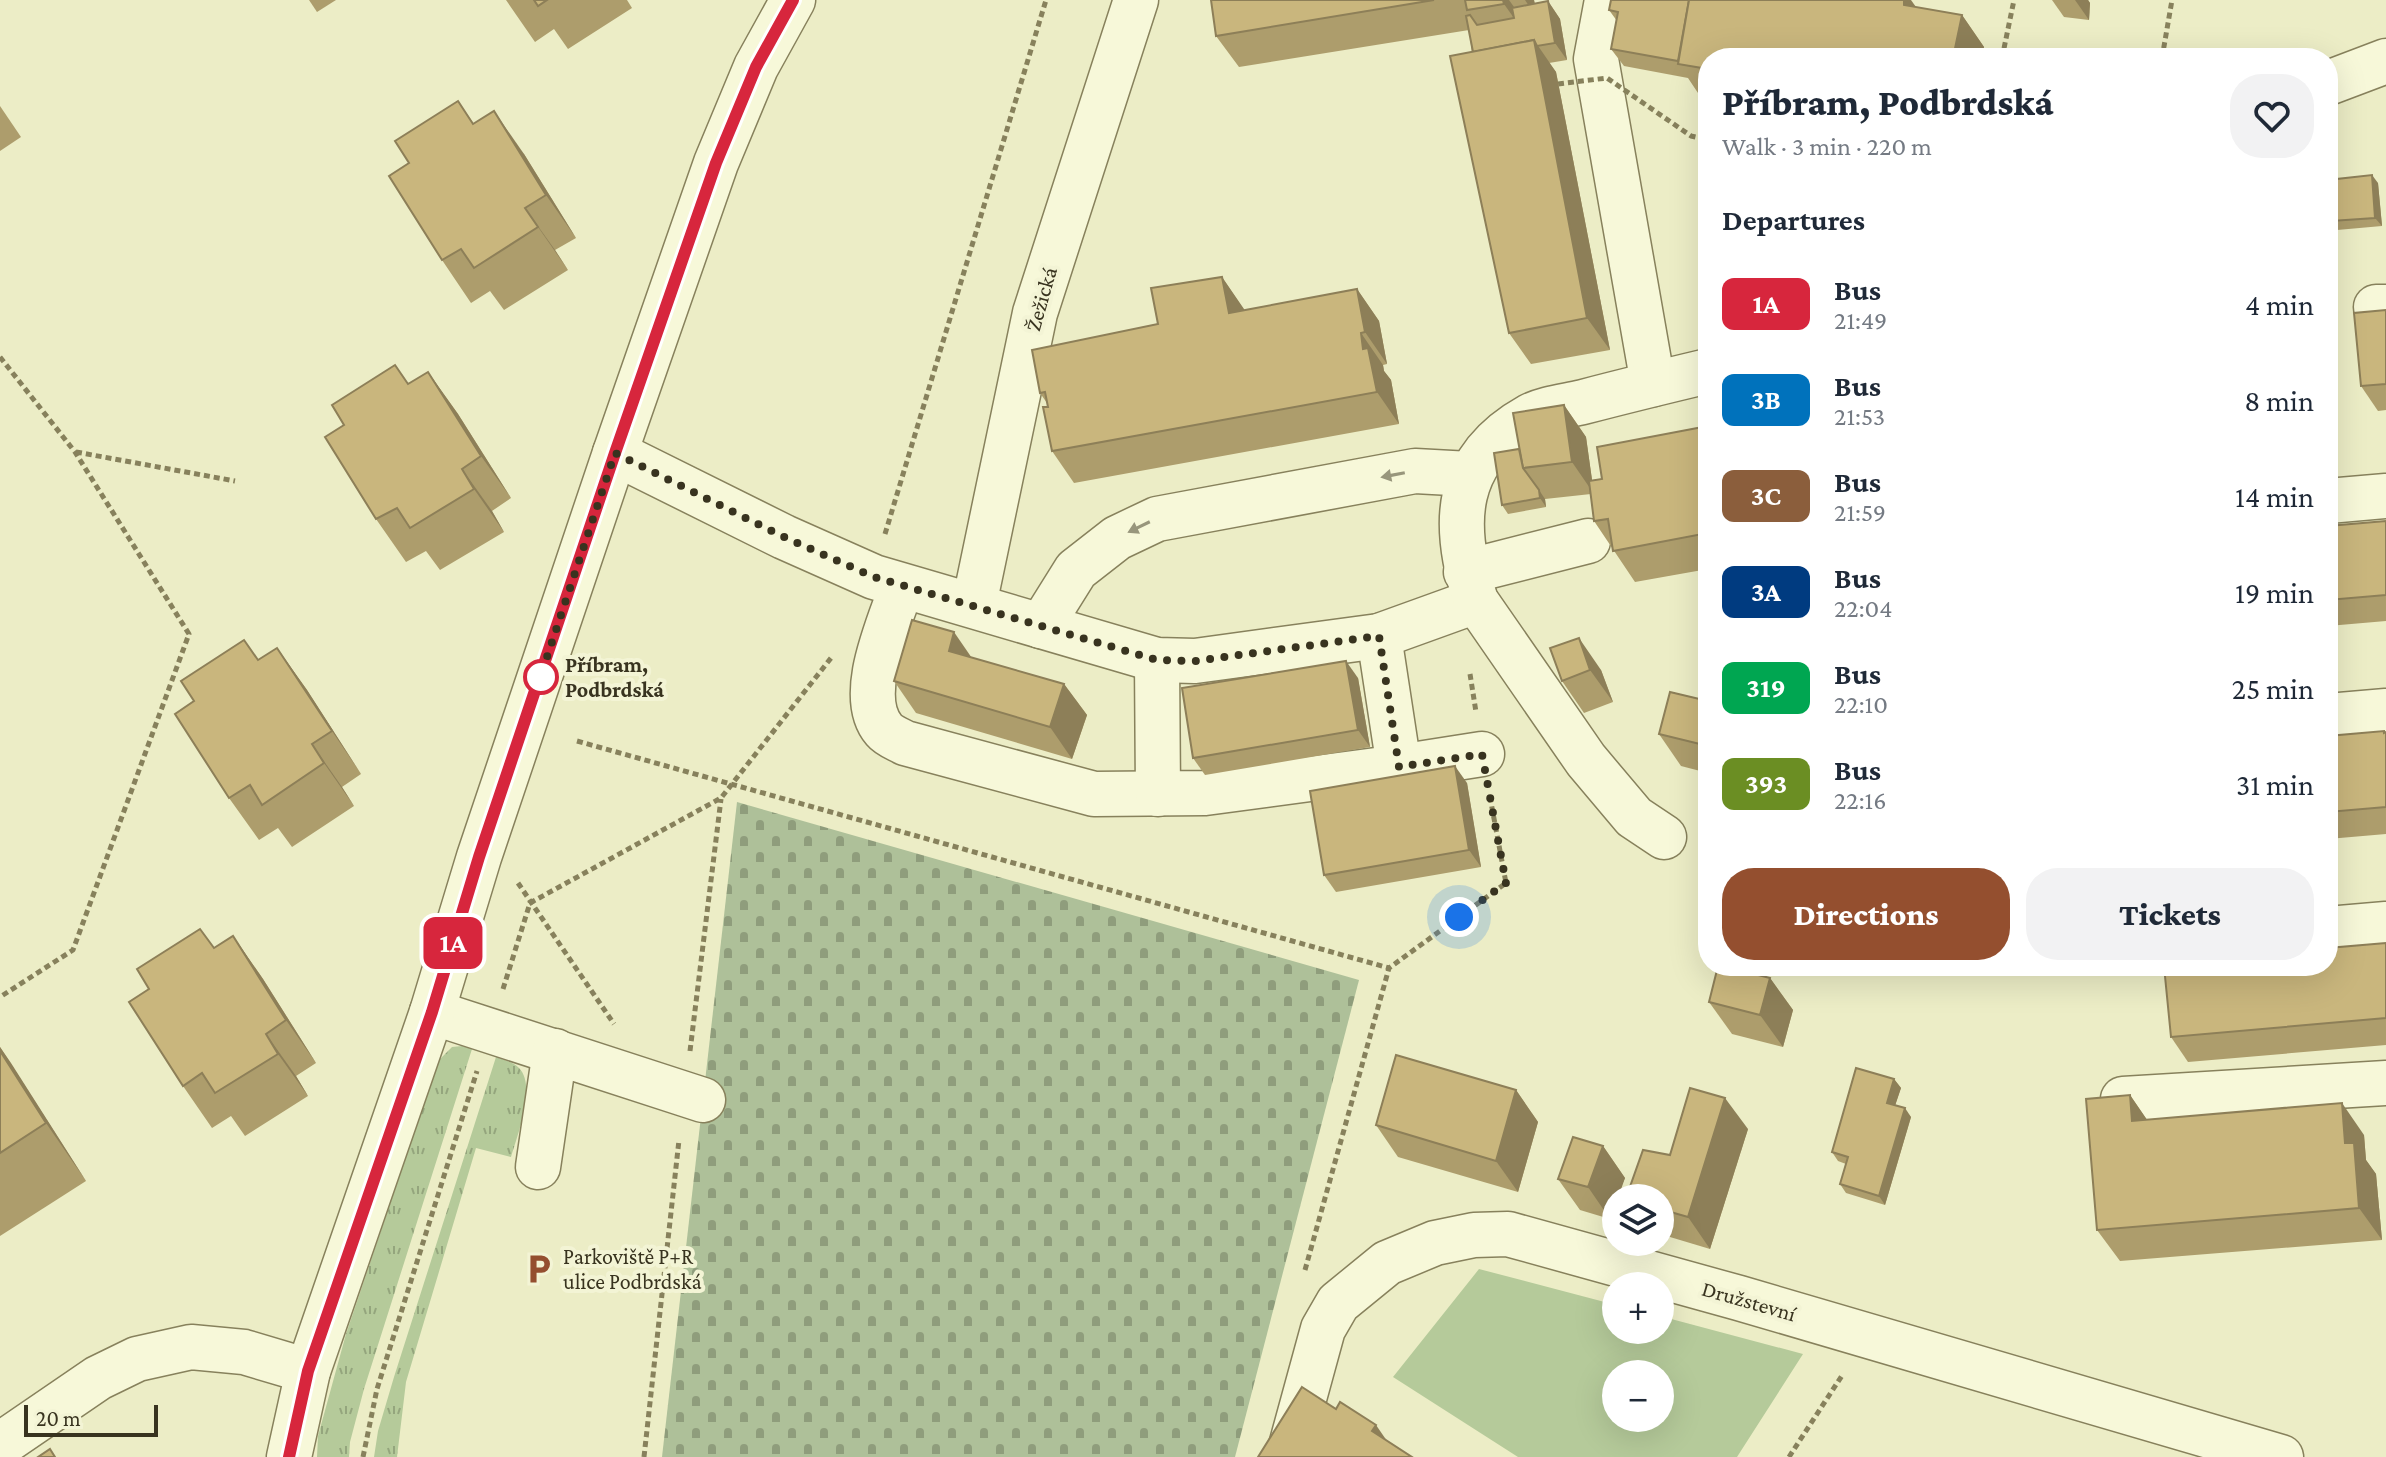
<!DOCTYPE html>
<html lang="en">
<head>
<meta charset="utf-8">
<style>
  body { margin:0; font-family:"Crimson Pro",serif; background:#f2f2f3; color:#1f2937; height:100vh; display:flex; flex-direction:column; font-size:30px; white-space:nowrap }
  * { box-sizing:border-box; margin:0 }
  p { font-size:26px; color:#747a83 }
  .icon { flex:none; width:44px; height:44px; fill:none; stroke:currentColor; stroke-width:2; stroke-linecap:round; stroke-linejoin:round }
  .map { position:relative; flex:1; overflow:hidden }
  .side { position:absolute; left:1698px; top:48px; width:640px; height:928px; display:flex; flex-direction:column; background:#fff; border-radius:32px; box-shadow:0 8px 32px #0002 }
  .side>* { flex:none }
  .badge { padding:0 16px; border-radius:12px; font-size:28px; line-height:52px }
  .fabs { position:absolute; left:1602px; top:1184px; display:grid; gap:16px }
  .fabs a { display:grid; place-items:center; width:72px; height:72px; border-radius:50%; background:#fff; box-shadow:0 8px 32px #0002; font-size:40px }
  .scale { position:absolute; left:24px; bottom:20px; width:134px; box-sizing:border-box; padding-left:8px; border:4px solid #38331f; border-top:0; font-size:22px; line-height:28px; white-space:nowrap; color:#38331f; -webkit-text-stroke:6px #f3f4d5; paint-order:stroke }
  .you { position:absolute; width:40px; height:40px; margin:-20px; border:6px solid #fff; border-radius:50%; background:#1a73e8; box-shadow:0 0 0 12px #1a73e833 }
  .map>.badge { position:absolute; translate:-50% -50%; box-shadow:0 0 0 4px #fff }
  h2 { padding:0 24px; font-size:30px; line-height:72px }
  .round { display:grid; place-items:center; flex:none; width:84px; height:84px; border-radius:32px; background:#f2f2f3 }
  .head { display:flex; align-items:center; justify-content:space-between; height:136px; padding:0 24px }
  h1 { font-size:38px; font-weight:800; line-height:60px }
  .action { display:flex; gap:16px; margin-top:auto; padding:16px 24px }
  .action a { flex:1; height:92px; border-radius:32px; background:#944f2f; color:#fff; font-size:32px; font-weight:800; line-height:92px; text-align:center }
  .action a+a { background:#f2f2f3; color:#1f2937 }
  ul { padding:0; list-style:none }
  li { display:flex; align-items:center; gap:24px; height:96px; padding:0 24px }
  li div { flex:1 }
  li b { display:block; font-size:30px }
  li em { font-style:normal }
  li .badge { min-width:88px; font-weight:700; text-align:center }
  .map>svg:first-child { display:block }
</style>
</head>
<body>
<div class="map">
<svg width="2386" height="1457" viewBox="0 0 2386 1457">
  <defs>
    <pattern id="grass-tufts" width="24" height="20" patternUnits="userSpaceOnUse" patternTransform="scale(2)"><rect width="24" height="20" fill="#b5ca9a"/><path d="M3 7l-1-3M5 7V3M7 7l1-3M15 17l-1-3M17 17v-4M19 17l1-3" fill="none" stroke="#94a57d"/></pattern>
    <pattern id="cemetery-stones" width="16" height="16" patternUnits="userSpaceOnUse" patternTransform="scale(2)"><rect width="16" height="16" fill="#aec099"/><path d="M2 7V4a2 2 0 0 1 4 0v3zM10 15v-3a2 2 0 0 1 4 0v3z" fill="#8f9d7c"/></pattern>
  </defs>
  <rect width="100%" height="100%" fill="#ecedc6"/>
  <g fill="url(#grass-tufts)">
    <path d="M462 1046 472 1049 364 1389 350 1442 349 1457H317L318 1436 346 1334 439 1060 452 1047Z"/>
    <path d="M496 1057C504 1060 513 1062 519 1068 537 1086 517 1136 511 1157L476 1148 406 1382 397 1457H374L378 1431 394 1377Z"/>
  </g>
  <path fill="url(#cemetery-stones)" d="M737 802 1359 980 1235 1457H662Z"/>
  <path fill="#b5ca9a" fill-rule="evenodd" d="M1479 1269 1616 1305V1330H1660V1316L1803 1354 1737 1457H1518L1393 1377ZM1616 1374H1660V1418H1616Z"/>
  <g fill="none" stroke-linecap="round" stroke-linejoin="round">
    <defs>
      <g id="minor">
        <path d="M1607 0 1596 59 1653 384"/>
        <path d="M2328 83 2386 61"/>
        <path d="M2376 307H2386"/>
        <path d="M615 453 784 537 874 577 1157 660 1195 661 1379 636 1476 601"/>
        <path d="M2328 501 2386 496"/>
        <path d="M1466 572 1588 541"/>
        <path d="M902 586C890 622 855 696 884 730 889 736 898 739 905 743L1094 794 1205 793 1399 767 1379 636"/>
        <path d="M974 605 1035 313 1136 0"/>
        <path d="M1041 626 1076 570 1117 538 1157 519 1415 471 1470 474"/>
        <path d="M1157 660 1158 794"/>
        <path d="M2328 716 2386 711"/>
        <path d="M1399 767 1482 754"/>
        <path d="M1664 837 1634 817 1586 760 1476 601C1451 524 1453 459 1530 416 1545 408 1567 406 1583 402 1625 391 1666 381 1708 371"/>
        <path d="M2328 929 2386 924"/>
        <path d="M432 1012 703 1100"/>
        <path d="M2123 1099 2386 1083"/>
        <path d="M538 1167 555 1051"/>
        <path d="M0 1445 98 1378 137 1359 191 1347 244 1352 308 1371"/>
        <path d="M289 1457 308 1371 432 1012 479 857 615 453 716 163 756 67 793 0"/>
        <path d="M1288 1457 1323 1329 1338 1303 1387 1263 1435 1243 1474 1235 1508 1234 1739 1298 2281 1457"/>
      </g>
    </defs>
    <use href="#minor" stroke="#87815c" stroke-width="47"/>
    <g stroke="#87815c" stroke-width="5" stroke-dasharray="6 4" stroke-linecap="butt">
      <path d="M2002 58 2014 0"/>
      <path d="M2162 58 2172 0"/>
      <path d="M0 357 75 452 189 634 73 950 0 997"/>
      <path d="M76 452 235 481"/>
      <path d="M885 534 1046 0"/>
      <path d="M1470 674 1476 712"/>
      <path d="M577 741 1389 968"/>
      <path d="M518 883 614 1024"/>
      <path d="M503 989 530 903 721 798 831 658"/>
      <path d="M690 1051 721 799"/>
      <path d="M1305 1270 1389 968 1506 883 1490 797"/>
      <path d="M363 1457 377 1389 477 1071"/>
      <path d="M644 1457 679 1140"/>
      <path d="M1789 1457 1843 1374"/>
    </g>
    <use href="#minor" stroke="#f7f8d9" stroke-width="44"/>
    <path stroke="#87815c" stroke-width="5" stroke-dasharray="6 4" stroke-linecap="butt" d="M1558 84 1607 78 1691 136 1708 140"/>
  </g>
  <g fill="#ad9d6c">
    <path d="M309 0H336L317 12Z"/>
    <path d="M506 0H627L632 8 568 49 554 29 535 42Z"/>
    <path d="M1211 0H1534L1535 4 1548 1 1560 19 1567 60 1549 63 1556 72 1610 350 1531 364 1509 333 1469 30 1239 67 1216 36Z"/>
    <path d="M2052 0H2088L2090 3 2089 20 2064 17Z"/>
    <path d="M1916 7 1962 15 1984 47 1982 58H1708V97L1700 96 1688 78 1624 66 1611 49 1617 21 1609 10Z"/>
    <path d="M458 101 474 124 524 154 576 238 555 250 568 270 504 310 490 291 471 303 442 260 409 163Z"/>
    <path d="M0 106 21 137 0 151Z"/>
    <path d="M2328 176 2330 179 2378 183 2382 226 2337 230 2336 229 2337 237H2328Z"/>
    <path d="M1222 277 1244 310 1357 289 1379 321 1387 364 1383 365 1384 371 1391 380 1399 424 1074 483 1052 451 1048 407 1047 403 1040 393 1158 324Z"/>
    <path d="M2386 310V410L2378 411 2361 386Z"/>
    <path d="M428 372 458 414 511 498 492 511 504 532 440 570 426 551 406 562 376 519 409 384Z"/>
    <path d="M1564 405 1586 437 1592 480 1602 479 1708 426V569L1635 582 1594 521 1591 494 1545 499 1546 507 1508 514 1502 505 1519 449Z"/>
    <path d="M2386 521V621L2328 626V526Z"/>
    <path d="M277 648 307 690 361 774 342 787 354 806 292 847 278 828 259 840 229 798 258 660Z"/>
    <path d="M1550 648 1601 670 1613 702 1584 713 1562 681Z"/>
    <path d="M972 658 1064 684 1087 715 1072 759 916 713 894 681Z"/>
    <path d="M1358 678 1370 747 1205 775 1193 758Z"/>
    <path d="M1708 701V773L1681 766 1659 734Z"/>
    <path d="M2384 731 2386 732V834L2328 839V736Z"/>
    <path d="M1467 783 1481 867 1336 892 1324 875Z"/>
    <path d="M233 936 263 979 316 1063 296 1076 308 1096 245 1136 231 1116 212 1128 183 1086 214 948Z"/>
    <path d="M2386 943V1045L2188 1062 2171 1037Z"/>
    <path d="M1819 966H1845L1843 973Z"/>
    <path d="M1770 978 1793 1010 1783 1047 1732 1034 1709 1002Z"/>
    <path d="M0 1047 86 1181 0 1236Z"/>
    <path d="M1894 1079 1901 1088 1895 1105 1911 1117 1885 1205 1846 1193 1840 1184 1846 1164 1838 1161 1832 1152Z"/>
    <path d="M1516 1090 1538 1122 1518 1192 1398 1157 1376 1125Z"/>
    <path d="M2130 1095 2147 1120 2364 1135 2366 1160 2376 1174 2382 1240 2120 1261 2097 1230Z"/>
    <path d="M1748 1129 1710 1249 1660 1234V1198L1670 1155Z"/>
    <path d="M1603 1146 1625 1178 1616 1198V1202L1610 1219 1580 1210 1558 1179Z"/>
  </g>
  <g fill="#8d7f58">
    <path d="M1503 0H1509L1524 21 1526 35 1504 4Z"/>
    <path d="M1525 0H1534L1537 18Z"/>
    <path d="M1904 0H1911L1928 24 1904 5Z"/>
    <path d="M2075 0H2088L2090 3 2089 20Z"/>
    <path d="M1548 1 1560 19 1567 60 1555 43Z"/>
    <path d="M1962 15 1984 47 1982 58H1953Z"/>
    <path d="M1534 40 1556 72 1610 350 1587 318Z"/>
    <path d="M494 111 524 154 576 238 546 195Z"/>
    <path d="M2372 175 2378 183 2382 226 2375 218Z"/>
    <path d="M2328 176 2332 182 2331 221 2336 229 2337 237 2328 224Z"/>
    <path d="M525 208 555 250 568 270 538 227Z"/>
    <path d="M1222 277 1244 309 1251 345 1229 313Z"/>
    <path d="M1357 289 1379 321 1387 364 1365 332Z"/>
    <path d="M1361 333 1383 365 1384 371 1391 380 1399 424 1377 392 1363 349Z"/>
    <path d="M428 372 458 414 511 498 481 456Z"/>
    <path d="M1564 405 1586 437 1594 494 1572 462Z"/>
    <path d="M462 469 492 511 504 532 474 489Z"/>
    <path d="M1539 490 1545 499 1546 507 1540 498Z"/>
    <path d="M954 632 976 664 949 651Z"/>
    <path d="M1579 638 1601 670 1613 702 1590 670Z"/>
    <path d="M277 648 307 690 361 774 332 731Z"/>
    <path d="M1346 661 1358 678 1370 747 1358 730Z"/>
    <path d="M1064 684 1087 715 1072 759 1050 727Z"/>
    <path d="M312 744 342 787 354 806 324 763Z"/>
    <path d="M1455 766 1467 783 1481 867 1469 850Z"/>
    <path d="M233 936 263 979 316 1063 286 1020Z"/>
    <path d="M1838 966H1845L1843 973Z"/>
    <path d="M1770 978 1793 1010 1783 1047 1760 1015Z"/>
    <path d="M266 1034 296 1076 308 1096 278 1054Z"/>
    <path d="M0 1047 11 1063 86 1181 46 1123 0 1051Z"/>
    <path d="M1894 1079 1901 1088 1893 1112 1887 1103Z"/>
    <path d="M1516 1090 1538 1122 1518 1192 1496 1161Z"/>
    <path d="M2130 1095 2152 1127 2132 1121Z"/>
    <path d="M1725 1098 1748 1129 1710 1249 1688 1217Z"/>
    <path d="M2342 1103 2364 1135 2366 1160 2376 1174 2382 1240 2359 1208 2345 1143Z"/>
    <path d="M1905 1108 1911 1117 1885 1205 1879 1196Z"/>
    <path d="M1603 1146 1625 1178 1618 1198H1616V1202L1610 1219 1588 1187Z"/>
    <path d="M1376 1425 1398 1457 1372 1431Z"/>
  </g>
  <g fill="#c9b67d" stroke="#8d7f58" stroke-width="2">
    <path d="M534 0H547L538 6Z"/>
    <path d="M1211 0H1434L1216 36Z"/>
    <path d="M1465 0H1503L1504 4 1467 10Z"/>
    <path d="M1611 0H1689L1678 61 1611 49 1618 12 1609 10Z"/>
    <path d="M1689 0H1904V5L1962 15 1953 58H1708V69L1678 64Z"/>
    <path d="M1548 1 1555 43 1537 46 1534 40 1473 52 1466 16 1470 15 1477 25 1514 18 1512 8Z"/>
    <path d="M1534 40 1587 318 1509 333 1450 56Z"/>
    <path d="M458 101 473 124 494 111 546 195 525 208 538 227 474 268 461 249 442 260 389 176 409 163 395 141Z"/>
    <path d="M2372 175 2375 218 2331 221 2328 180Z"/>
    <path d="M1222 277 1229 313 1357 289 1365 332 1361 333 1363 349 1368 348 1377 392 1052 451 1043 407H1048L1045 392 1040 393 1032 350 1158 324 1151 288Z"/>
    <path d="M2386 310V384L2361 386 2354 313Z"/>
    <path d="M395 365 408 384 428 372 481 456 462 469 474 489 410 528 397 508 376 519 325 437 344 425 332 405Z"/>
    <path d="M1564 405 1572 462 1523 468 1513 413Z"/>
    <path d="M1708 426V533L1613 551 1608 519 1594 521 1589 481 1602 479 1597 447Z"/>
    <path d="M1519 449 1523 468 1539 490 1540 498 1502 505 1494 453Z"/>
    <path d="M2386 521V595L2328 600V526Z"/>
    <path d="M912 620 954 632 949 651 1064 684 1050 727 894 681Z"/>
    <path d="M1579 638 1590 670 1562 681 1550 648Z"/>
    <path d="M244 640 258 660 277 648 332 731 312 744 324 763 262 805 250 785 229 798 175 714 194 701 181 681Z"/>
    <path d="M1346 661 1358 730 1193 758 1182 688Z"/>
    <path d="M1670 692 1708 701V746L1659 734Z"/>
    <path d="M2384 731V733L2386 732V807L2328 812V736Z"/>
    <path d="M1455 766 1469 850 1324 875 1310 791Z"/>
    <path d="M200 929 214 948 233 936 286 1020 266 1034 278 1054 215 1093 202 1073 183 1086 129 1002 149 989 137 969Z"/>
    <path d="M2386 943V1018L2171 1037 2164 966H2328V948Z"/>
    <path d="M1718 966H1723L1770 978 1760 1015 1709 1002Z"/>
    <path d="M0 1051 46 1123 0 1153Z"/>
    <path d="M1396 1055 1516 1090 1496 1161 1376 1125Z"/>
    <path d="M1856 1068 1894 1079 1887 1103 1905 1108 1879 1196 1840 1184 1848 1157 1832 1152Z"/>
    <path d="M1690 1088 1725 1098 1688 1217 1660 1209V1198H1626L1643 1150 1670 1155Z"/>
    <path d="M2130 1095 2132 1121 2342 1103 2345 1143H2354L2359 1208 2097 1230 2086 1099Z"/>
    <path d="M1573 1137 1603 1146 1588 1187 1558 1179Z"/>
    <path d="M1302 1387 1336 1409 1340 1402 1376 1425 1372 1431 1412 1457H1258Z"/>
    <path d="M50 1449 55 1457H38Z"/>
  </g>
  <defs><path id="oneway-solid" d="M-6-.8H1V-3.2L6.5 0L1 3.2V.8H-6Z" transform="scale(2)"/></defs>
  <g fill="#98967c">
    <use href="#oneway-solid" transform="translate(1393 475) rotate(169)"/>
    <use href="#oneway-solid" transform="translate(1139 527) rotate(154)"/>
  </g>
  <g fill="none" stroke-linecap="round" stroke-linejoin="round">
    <defs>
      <path id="line" d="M289 1457 308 1371 432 1012 479 857 615 453 716 163 756 67 793 0"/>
    </defs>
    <use href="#line" stroke="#fff" stroke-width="18"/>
    <use href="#line" stroke="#d7263d" stroke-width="12"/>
    <path stroke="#38331f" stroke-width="8" stroke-dasharray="0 14.4" d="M541 677 537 687 615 453 784 537 874 577 1157 660 1195 661 1379 636 1399 767 1482 754 1506 883 1459 917"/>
  </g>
  <defs>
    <symbol id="parking-bare" viewBox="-9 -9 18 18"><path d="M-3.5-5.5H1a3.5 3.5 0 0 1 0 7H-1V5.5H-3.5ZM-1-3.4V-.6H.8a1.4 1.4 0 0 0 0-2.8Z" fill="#944f2f" stroke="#f3f4d5" stroke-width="2.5" paint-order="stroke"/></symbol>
  </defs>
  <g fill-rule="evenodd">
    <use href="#parking-bare" x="517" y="1247" width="44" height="44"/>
  </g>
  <circle fill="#fff" stroke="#d7263d" stroke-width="4" cx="541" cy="677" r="16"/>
  <g text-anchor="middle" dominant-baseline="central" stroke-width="8" stroke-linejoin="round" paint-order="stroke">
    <g font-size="22" fill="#38331f" stroke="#f3f4d5">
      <text transform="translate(1041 299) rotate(-74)">Žežická</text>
      <text transform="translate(1749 1301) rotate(16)">Družstevní</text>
    </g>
    <g font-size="22" font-weight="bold" fill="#38331f" stroke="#f3f4d5" text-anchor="start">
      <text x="565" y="664">Příbram,<tspan x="565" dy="25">Podbrdská</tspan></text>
    </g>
    <g font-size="22" fill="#38331f" stroke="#f3f4d5" text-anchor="start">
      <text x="563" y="1256">Parkoviště P+R<tspan x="563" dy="25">ulice Podbrdská</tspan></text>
    </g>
  </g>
</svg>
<div class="fabs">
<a><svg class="icon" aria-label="layers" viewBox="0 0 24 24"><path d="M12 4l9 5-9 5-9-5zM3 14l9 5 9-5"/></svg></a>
<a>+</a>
<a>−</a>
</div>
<div class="scale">20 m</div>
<div class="you" style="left:1459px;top:917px"></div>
<b class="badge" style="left:453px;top:943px;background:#d7263d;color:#fff">1A</b>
<section class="side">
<div class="head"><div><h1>Příbram, Podbrdská</h1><p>Walk · 3 min · 220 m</p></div><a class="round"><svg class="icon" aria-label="heart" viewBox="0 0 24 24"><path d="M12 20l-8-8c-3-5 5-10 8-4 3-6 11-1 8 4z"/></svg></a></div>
<h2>Departures</h2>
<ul>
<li><span class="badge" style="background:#d7263d;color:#fff">1A</span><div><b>Bus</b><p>21:49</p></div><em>4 min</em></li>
<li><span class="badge" style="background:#0072bc;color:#fff">3B</span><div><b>Bus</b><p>21:53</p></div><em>8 min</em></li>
<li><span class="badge" style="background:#8b5e3c;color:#fff">3C</span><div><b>Bus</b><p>21:59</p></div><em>14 min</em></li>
<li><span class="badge" style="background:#003b80;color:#fff">3A</span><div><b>Bus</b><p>22:04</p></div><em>19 min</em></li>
<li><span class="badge" style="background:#00a651;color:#fff">319</span><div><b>Bus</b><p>22:10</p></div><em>25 min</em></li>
<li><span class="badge" style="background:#6b8e23;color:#fff">393</span><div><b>Bus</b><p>22:16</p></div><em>31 min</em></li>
</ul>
<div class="action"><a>Directions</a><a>Tickets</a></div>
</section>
</div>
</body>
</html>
